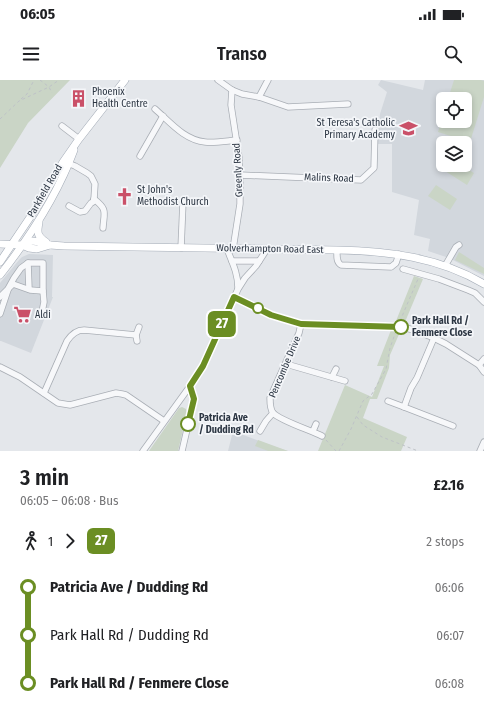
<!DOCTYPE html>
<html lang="en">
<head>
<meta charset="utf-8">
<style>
  body { margin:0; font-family:"Fira Sans Condensed",sans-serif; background:#f6f6f6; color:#202124; height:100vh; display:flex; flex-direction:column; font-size:15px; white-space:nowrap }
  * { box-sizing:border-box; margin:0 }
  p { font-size:13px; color:#757577 }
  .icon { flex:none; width:22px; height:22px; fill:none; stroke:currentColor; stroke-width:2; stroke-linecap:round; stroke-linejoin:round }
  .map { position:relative; height:371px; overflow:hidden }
  .panel { display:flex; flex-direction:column; background:#fff; flex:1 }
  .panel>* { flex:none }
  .badge { padding:0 8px; border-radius:6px; font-size:14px; line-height:26px }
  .tools { position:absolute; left:436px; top:12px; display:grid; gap:8px }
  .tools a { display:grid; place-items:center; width:36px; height:36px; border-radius:6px; background:#fff; box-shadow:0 2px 6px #0003; font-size:20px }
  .map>.badge { position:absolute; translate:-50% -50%; box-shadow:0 0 0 2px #fff }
  .legs { display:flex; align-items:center; gap:6px; height:44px; padding:0 20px; font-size:13px }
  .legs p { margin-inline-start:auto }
  .headline { display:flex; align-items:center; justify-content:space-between; height:68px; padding:0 20px }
  h1 { font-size:22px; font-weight:600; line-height:30px }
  ul { padding:0 20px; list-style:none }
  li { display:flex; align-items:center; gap:14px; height:48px; font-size:15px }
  li i { display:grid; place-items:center; width:6px; height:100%; margin:0 5px; background:currentColor }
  li i::after { content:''; width:10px; height:10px; margin:-5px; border:3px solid; border-radius:50%; background:#fff }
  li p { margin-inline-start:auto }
  li:first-child i { background:linear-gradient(#0000 50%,currentColor 0) }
  li:last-child i { background:linear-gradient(currentColor 50%,#0000 0) }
  .status { display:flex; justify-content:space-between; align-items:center; height:28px; padding:0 20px; background:#fff; direction:ltr }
  .status svg { height:11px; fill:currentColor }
  header { display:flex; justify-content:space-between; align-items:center; height:52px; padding:0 20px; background:#fff; font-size:18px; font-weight:600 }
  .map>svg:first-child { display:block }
</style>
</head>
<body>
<div class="status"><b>06:05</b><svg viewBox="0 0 49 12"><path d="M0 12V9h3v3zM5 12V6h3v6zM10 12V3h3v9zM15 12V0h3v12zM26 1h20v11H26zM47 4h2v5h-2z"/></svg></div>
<header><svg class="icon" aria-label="menu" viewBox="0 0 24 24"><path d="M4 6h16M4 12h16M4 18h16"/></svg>Transo<svg class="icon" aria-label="search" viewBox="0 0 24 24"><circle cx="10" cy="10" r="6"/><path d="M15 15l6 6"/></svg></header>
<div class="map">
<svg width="484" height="371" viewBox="0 0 484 371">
  <rect width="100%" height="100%" fill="#e4e7eb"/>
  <g fill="#d2d7dd" fill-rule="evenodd">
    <path d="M381 0 423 10 425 0H484V196L449 178 428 171 430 159 414 155 419 120 392 112V64H377L380 34 387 12 378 5ZM443 19H465V41H443ZM443 63H465V85H443Z"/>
    <path d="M29 174 53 175 52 217H53L31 273 1 261H0V203L19 180 22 177Z"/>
    <path d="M233 351 270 365 288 371H228Z"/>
  </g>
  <g fill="#cad5c6">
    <path d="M0 0H70L28 43 0 88Z"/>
    <path d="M454 0H481L484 1V17L470 62 438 52 443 36V41H465V19H448Z"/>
    <path d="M448 85H460L474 93 467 105 445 91Z"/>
    <path d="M436 105 457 119 450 130 428 116Z"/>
    <path d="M459 172 484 188V194L455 180Z"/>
    <path d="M414 196 423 199 405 242 396 241Z"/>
    <path d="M391 250 400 252 390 275 389 288 377 319H370L363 338 407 357 401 371H318L345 305 372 317 384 286H377Z"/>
    <path d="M182 327 186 329 187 333 178 371H149L179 328Z"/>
    <path d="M258 360 288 371H268L255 366Z"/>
  </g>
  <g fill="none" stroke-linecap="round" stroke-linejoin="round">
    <defs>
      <g id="minor">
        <path d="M218 0 232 10 242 14 259 17 288 27 348 24"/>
        <path d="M232 10 231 25 239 77 240 95V124L233 169"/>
        <path d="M259 17 268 0"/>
        <path d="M155 29C169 41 184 60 205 62 215 63 226 61 237 60"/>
        <path d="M62 46 79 59"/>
        <path d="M140 76 163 36"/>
        <path d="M65 82 75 86 87 93 91 96 95 104 94 119 93 122 91 123 85 131 80 132 69 126"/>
        <path d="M240 95 361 100 374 88 375 50"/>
        <path d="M94 119C108 130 104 132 103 148"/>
        <path d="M181 168 183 122"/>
        <path d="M227 169C232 182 238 193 238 208"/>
        <path d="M337 170C337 176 336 182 341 185L391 187 396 183 399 174"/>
        <path d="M232 181H259"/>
        <path d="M28 183 29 209"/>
        <path d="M445 186 456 167 459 165"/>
        <path d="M403 189 439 199 468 210 475 213 484 222"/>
        <path d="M0 217 13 204 30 210 43 211"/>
        <path d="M234 217 271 235 301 244 397 246 414 250 434 258 446 264 479 285 484 292"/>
        <path d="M0 234 9 207 14 198 21 188 28 183H43V211L44 222 42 232"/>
        <path d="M301 244 299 253 270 318C270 323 270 329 273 333 281 341 310 350 322 356"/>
        <path d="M434 258 417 298 411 308 404 327 453 346"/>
        <path d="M137 261 136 255 139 247"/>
        <path d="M286 284 345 301"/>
        <path d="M479 285 484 279"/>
        <path d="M0 287 20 297 58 323 70 325 116 313 122 314 126 315 164 341"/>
        <path d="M332 297 336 289"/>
        <path d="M44 313 67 261C71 255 76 250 84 250L136 255"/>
        <path d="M388 321 404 327"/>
        <path d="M260 351 266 341 273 333"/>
        <path d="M313 351 316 344"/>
        <path d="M143 371 198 295 203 286 238 209 245 198 256 186 267 169"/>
        <path d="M182 371 194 319 190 306"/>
        <path d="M480 371 484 362"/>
      </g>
      <g id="major">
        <path d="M39 142C37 153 37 156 46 162"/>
        <path d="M0 164 22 165 29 168 37 169 50 165"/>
        <path d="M22 165 32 161 40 162 50 165 64 166 337 170C388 171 439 177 484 204"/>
        <path d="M0 182 41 121 63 82 79 59 125 0"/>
        <path d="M0 195C30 157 57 116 74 70"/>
      </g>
    </defs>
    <use href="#minor" stroke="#a9aeb5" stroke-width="7"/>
    <use href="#major" stroke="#a4acb7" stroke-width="8"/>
    <g stroke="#bec2c7" stroke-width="1" stroke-dasharray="3 3" stroke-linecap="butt">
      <path d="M40 0 49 7 52 13"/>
      <path d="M21 19 27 14 34 0"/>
      <path d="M0 39 19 21 49 7 59 0"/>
      <path d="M400 241 418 199"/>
      <path d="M357 337 363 345 382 357 418 371"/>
      <path d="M326 360 336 371"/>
      <path d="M339 371 351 349 363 321 372 314 386 289 390 268 396 251"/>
    </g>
    <use href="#minor" stroke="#f7f8fa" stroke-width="5.5"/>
    <use href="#major" stroke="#fff" stroke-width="7"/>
  </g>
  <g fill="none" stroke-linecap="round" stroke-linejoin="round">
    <defs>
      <path id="line-1" d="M188 344 194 319 190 306 203 286 234 217 271 235 301 244 401 247"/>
    </defs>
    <use href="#line-1" stroke="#fff" stroke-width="9"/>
    <use href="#line-1" stroke="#6b8e23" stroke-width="6"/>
  </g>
  <defs>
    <symbol id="building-bare" viewBox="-9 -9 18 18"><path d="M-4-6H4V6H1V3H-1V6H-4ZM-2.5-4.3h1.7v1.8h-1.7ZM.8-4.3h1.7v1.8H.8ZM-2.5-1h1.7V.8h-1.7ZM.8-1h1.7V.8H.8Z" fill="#ca5068" stroke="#f4f6f9" stroke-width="2.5" paint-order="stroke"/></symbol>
    <symbol id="school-bare" viewBox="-9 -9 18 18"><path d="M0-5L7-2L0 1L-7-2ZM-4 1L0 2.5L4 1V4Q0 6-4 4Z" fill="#ca5068" stroke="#f4f6f9" stroke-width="2.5" paint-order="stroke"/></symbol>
    <symbol id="church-bare" viewBox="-9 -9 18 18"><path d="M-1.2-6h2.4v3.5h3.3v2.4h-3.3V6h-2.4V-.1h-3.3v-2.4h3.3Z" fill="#ca5068" stroke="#f4f6f9" stroke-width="2.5" paint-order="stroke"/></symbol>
    <symbol id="supermarket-bare" viewBox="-9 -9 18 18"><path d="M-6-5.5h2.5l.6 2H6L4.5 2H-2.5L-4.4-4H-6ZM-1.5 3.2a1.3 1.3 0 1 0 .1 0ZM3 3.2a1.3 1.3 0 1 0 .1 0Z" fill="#ca5068" stroke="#f4f6f9" stroke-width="2.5" paint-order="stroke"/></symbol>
  </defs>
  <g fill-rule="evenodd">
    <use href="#building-bare" x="66" y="6" width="25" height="25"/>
    <use href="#school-bare" x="396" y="36" width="25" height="25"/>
    <use href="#church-bare" x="112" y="104" width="25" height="25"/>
    <use href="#supermarket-bare" x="10" y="222" width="25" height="25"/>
  </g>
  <g fill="#fff" stroke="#6b8e23" stroke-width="2">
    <circle cx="258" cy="228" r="5"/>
    <circle cx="401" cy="247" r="7"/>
    <circle cx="188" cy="344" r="7"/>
  </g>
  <g text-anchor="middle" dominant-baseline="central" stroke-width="3.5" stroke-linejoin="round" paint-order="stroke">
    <g font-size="10" fill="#2c3643" stroke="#f4f6f9" text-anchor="start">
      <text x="92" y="12">Phoenix<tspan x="92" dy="12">Health Centre</tspan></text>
      <text x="395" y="43" text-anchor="end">St Teresa's Catholic<tspan x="395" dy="12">Primary Academy</tspan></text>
      <text x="137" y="110">St John's<tspan x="137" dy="12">Methodist Church</tspan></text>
      <text x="35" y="235">Aldi</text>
    </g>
    <g font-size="10" fill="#2c3643" stroke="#f4f6f9">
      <text transform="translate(238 90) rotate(-93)">Greenly Road</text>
      <text transform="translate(329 98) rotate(2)">Malins Road</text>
      <text transform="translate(45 111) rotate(-60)">Parkfield Road</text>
      <text transform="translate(270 169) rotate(1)">Wolverhampton Road East</text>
      <text transform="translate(285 287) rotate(-67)">Pencombe Drive</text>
    </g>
    <g font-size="10" font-weight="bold" fill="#2c3643" stroke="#f4f6f9" text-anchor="start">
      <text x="412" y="241">Park Hall Rd /<tspan x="412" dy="12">Fenmere Close</tspan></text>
      <text x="199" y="338">Patricia Ave<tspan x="199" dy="12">/ Dudding Rd</tspan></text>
    </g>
  </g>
</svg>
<div class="tools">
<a><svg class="icon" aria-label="locate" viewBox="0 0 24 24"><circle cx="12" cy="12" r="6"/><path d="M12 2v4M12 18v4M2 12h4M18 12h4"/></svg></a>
<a><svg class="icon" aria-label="layers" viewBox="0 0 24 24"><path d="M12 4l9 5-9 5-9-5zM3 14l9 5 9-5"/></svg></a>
</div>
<b class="badge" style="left:222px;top:244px;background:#6b8e23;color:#fff">27</b>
</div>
<section class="panel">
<div class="headline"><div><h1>3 min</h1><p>06:05 – 06:08 · Bus</p></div><b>£2.16</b></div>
<div class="legs"><svg class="icon" aria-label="walk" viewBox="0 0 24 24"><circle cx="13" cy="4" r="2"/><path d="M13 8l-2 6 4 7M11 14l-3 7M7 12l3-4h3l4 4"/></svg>1<svg class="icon" aria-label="forward" viewBox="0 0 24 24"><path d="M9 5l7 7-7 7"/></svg><b class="badge" style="background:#6b8e23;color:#fff">27</b><p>2 stops</p></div>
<ul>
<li><i style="color:#6b8e23"></i><b>Patricia Ave / Dudding Rd</b><p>06:06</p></li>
<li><i style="color:#6b8e23"></i><span>Park Hall Rd / Dudding Rd</span><p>06:07</p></li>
<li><i style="color:#6b8e23"></i><b>Park Hall Rd / Fenmere Close</b><p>06:08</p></li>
</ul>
</section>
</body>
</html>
